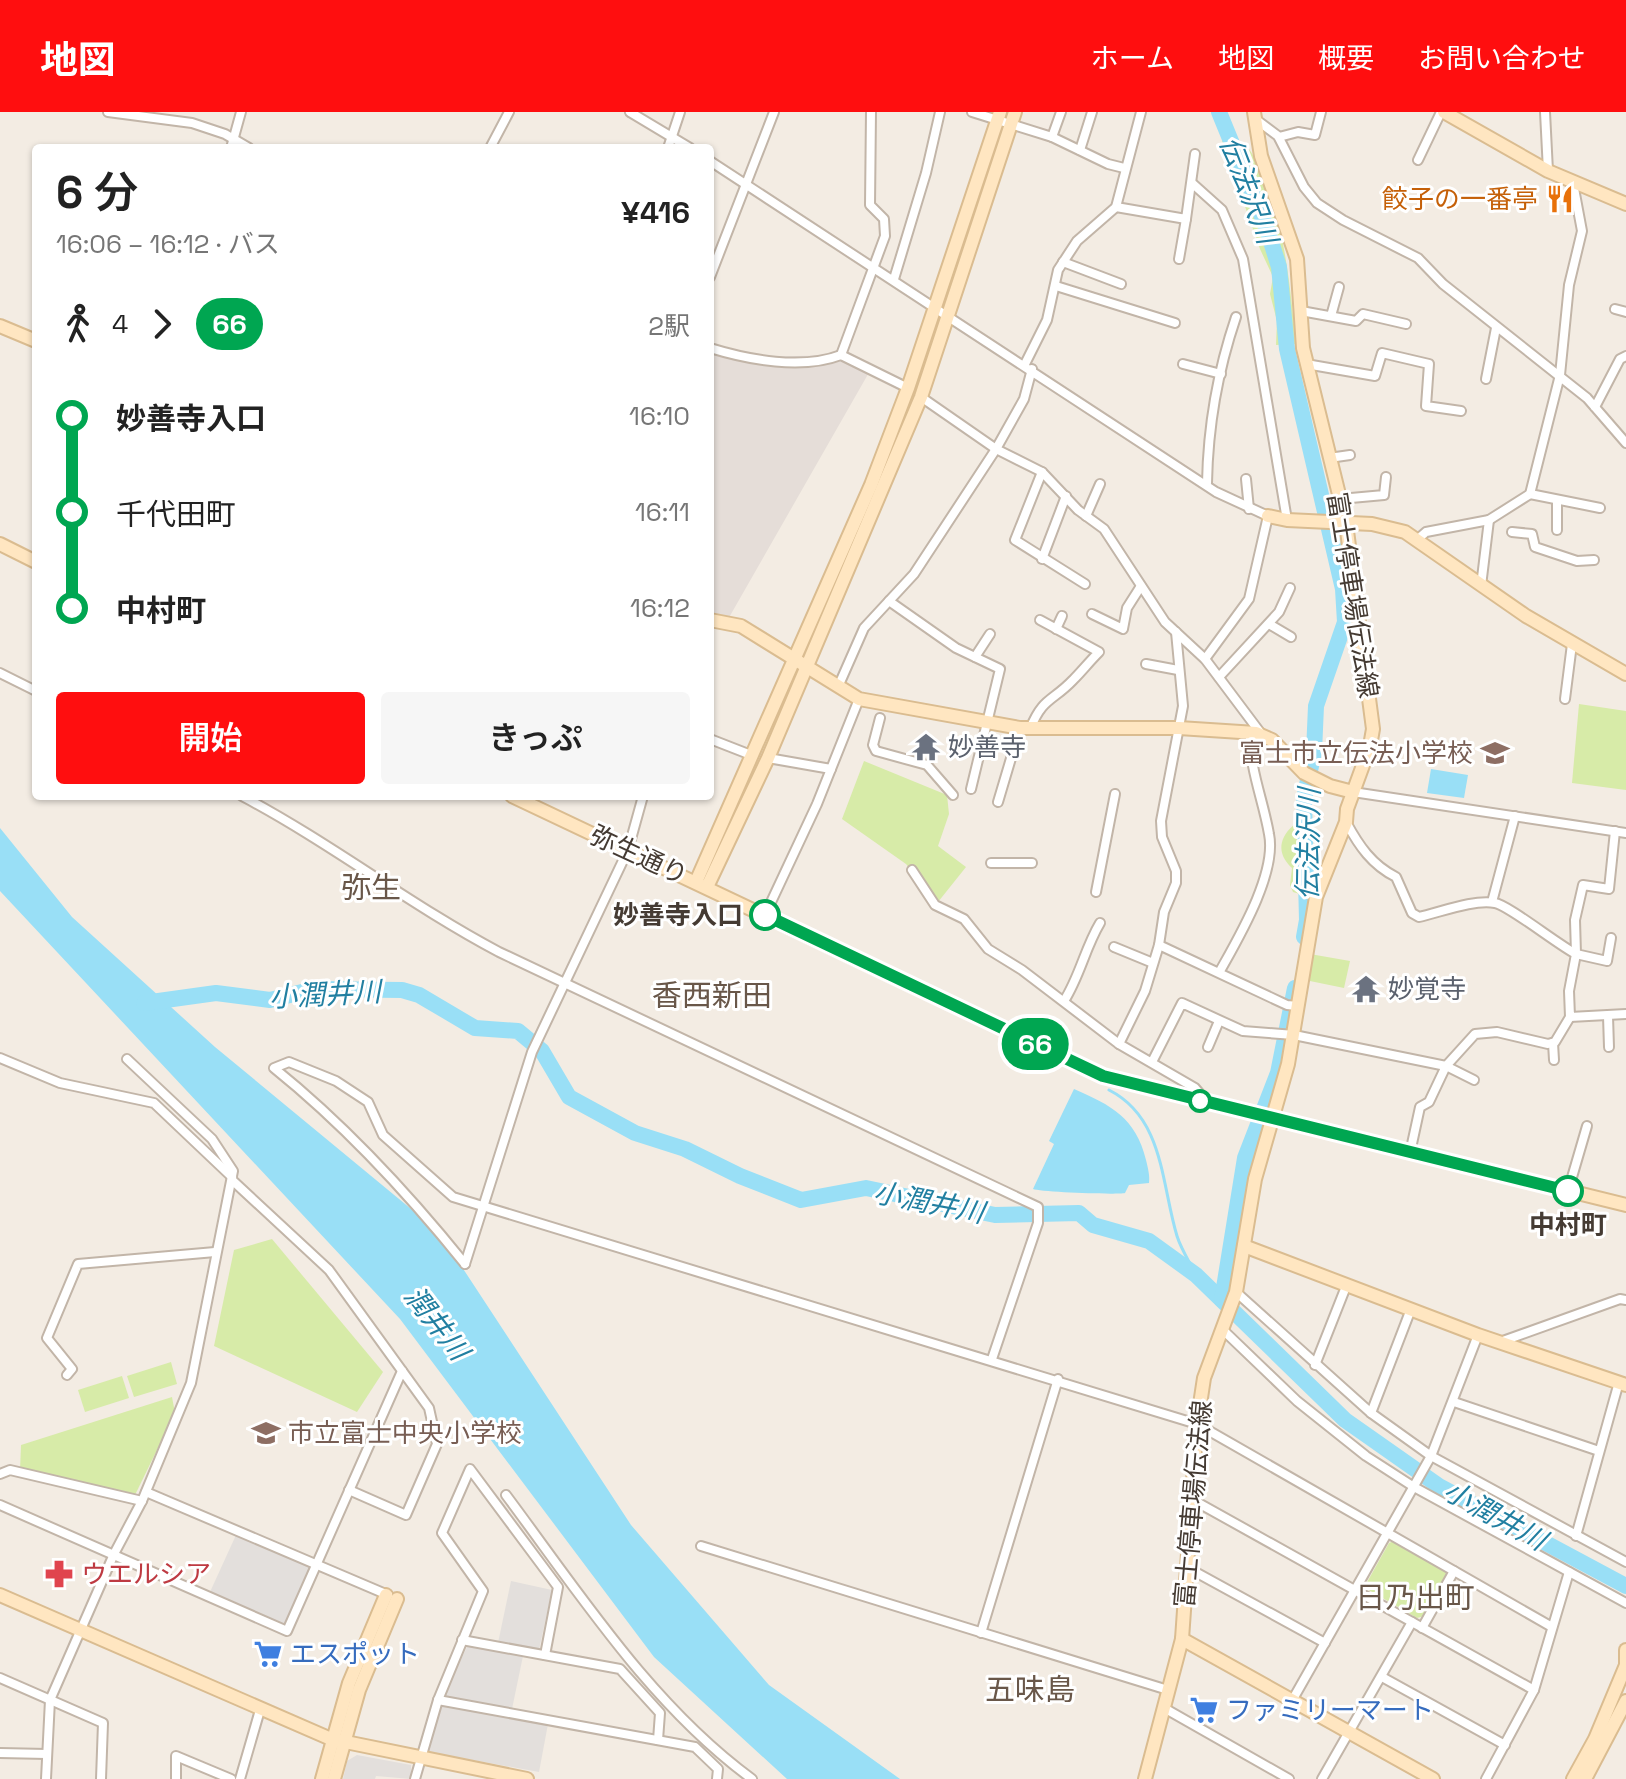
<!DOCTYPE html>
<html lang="ja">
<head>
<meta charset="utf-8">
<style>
  body { margin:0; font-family:"Space Grotesk","Noto Sans JP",sans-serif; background:#f6f6f6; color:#222; height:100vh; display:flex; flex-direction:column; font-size:30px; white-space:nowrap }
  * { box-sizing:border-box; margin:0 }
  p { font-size:26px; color:#767676 }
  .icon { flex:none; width:44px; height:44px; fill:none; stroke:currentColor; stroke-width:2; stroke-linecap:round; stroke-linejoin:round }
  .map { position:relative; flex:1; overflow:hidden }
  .sheet { position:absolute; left:32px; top:32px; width:682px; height:656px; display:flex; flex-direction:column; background:#fff; border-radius:8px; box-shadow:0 2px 6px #0004 }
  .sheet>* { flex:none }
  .badge { padding:0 16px; border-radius:26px; font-size:28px; line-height:52px }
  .map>.badge { position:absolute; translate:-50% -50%; box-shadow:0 0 0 4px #fff }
  .legs { display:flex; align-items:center; gap:12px; height:88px; padding:0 24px; font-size:26px }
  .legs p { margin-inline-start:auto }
  .headline { display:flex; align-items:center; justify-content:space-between; height:136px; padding:0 24px }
  h1 { font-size:44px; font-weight:600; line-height:60px }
  .action { display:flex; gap:16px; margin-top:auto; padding:16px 24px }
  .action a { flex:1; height:92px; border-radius:8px; background:#ff0e0f; color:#fff; font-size:32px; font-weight:600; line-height:92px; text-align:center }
  .action a+a { background:#f6f6f6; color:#222 }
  ul { padding:0 24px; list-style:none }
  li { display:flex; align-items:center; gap:28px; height:96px; font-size:30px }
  li i { display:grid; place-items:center; width:12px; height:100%; margin:0 10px; background:currentColor }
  li i::after { content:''; width:20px; height:20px; margin:-10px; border:6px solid; border-radius:50%; background:#fff }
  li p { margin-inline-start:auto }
  li:first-child i { background:linear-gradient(#0000 50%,currentColor 0) }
  li:last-child i { background:linear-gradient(currentColor 50%,#0000 0) }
  header { display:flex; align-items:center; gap:48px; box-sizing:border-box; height:112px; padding:0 40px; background:#ff0e0f; color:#fff }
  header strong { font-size:38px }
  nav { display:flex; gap:44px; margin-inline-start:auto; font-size:28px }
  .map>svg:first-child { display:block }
</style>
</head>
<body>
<header>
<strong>地図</strong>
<nav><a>ホーム</a><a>地図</a><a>概要</a><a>お問い合わせ</a></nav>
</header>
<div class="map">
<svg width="1626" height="1667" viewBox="0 0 1626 1667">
  <rect width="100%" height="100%" fill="#f3ece3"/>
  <path fill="#e5ddd8" d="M710 236 752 245 841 243 871 257 727 509 710 503Z"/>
  <g fill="#d7eba8">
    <path d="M1234 23C1238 31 1247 33 1251 40 1283 91 1290 173 1296 232L1276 233 1277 209 1270 182 1273 165 1260 137 1222 29Z"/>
    <path d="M1579 592 1626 599V678L1572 671Z"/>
    <path d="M864 649 947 683 949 702 938 734 966 755 938 790 906 752 842 707Z"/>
    <path d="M1295 712 1307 720 1313 759 1306 784 1293 780 1290 773 1292 756C1276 741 1279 725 1295 712Z"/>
    <path d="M1310 842 1350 849 1344 876 1305 868Z"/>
    <path d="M272 1127 383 1260 357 1300 214 1234 234 1138Z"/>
    <path d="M171 1250 177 1272 134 1285 127 1264Z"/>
    <path d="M122 1264 129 1286 85 1300 78 1278Z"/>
    <path d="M172 1285 175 1301 135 1383 20 1359 21 1333Z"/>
    <path d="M1394 1429 1446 1458 1447 1463 1424 1504 1417 1506 1367 1477 1366 1472 1389 1431Z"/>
  </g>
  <g fill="#e3dfdc">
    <path d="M236 1423 310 1455 285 1512 210 1480Z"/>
    <path d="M511 1469 552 1478 539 1538 498 1531Z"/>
    <path d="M468 1533 523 1544 512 1597 447 1585 445 1580Z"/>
    <path d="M444 1593 548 1612 539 1660 429 1640 427 1636 440 1595Z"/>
    <path d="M357 1643 411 1653V1667L376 1664 375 1667H343L347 1649Z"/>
  </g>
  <g fill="#99dff6">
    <path d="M1431 657 1468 663 1464 686 1427 681Z"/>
    <path d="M0 716 72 805 215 935 439 1120 631 1413 769 1573 900 1667H787L654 1545 400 1207 0 779Z"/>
    <path d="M1074 977C1111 993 1136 1006 1146 1048 1148 1056 1150 1064 1149 1071L1129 1073 1125 1081C1116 1083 1040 1080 1033 1077L1054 1032 1049 1029Z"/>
  </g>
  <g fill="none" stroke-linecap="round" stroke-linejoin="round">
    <path stroke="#99dff6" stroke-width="3" d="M1109 978C1164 1006 1161 1071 1177 1124 1181 1137 1190 1151 1196 1163"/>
    <g stroke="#99dff6" stroke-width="16">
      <path d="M1219 0 1267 117 1279 155 1287 237 1343 477 1345 510 1316 594 1314 640 1304 687 1307 808 1304 825"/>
      <path d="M144 891 216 881 270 888 314 877 402 878 419 883 475 916 518 919 542 939 569 985 635 1021 685 1037 740 1064 801 1088 866 1076 995 1103 1079 1101 1093 1113 1149 1129 1196 1163 1345 1308 1439 1374 1626 1474"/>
      <path d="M1222 1188 1245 1046 1278 961 1295 876"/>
    </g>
    <defs>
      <g id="street">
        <path d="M108 0 192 11 225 22 249 36"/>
        <path d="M630 0 690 36"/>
        <path d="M972 0 1052 25 1108 52 1124 56"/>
        <path d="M1545 0 1548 59"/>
        <path d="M1254 6 1278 24 1304 75 1317 91 1343 108 1418 146 1443 172 1587 286 1626 331"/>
        <path d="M1052 25 1061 0"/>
        <path d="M1279 25 1298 20 1315 23 1321 0"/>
        <path d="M231 36 241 0"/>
        <path d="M490 36 509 0"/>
        <path d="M668 36 680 0"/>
        <path d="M1080 38 1092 0"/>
        <path d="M1418 48 1441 0"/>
        <path d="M710 49 1216 380 1268 404 1249 487 1205 547"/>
        <path d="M1193 72 1222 98 1243 147 1287 408"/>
        <path d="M1116 95 1186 107 1195 42"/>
        <path d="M1179 147 1186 107"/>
        <path d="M1063 150 1121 172"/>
        <path d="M710 165 774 0"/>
        <path d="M894 167 926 61 940 0"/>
        <path d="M1056 174 1175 211"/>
        <path d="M1615 197 1626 200"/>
        <path d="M1301 199 1356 209 1363 202 1406 212"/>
        <path d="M1331 204 1339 175"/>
        <path d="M710 236C749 248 802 258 841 243L908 276"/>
        <path d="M841 243 885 124 884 107 870 93 871 0"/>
        <path d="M1025 252 1047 208 1058 158 1077 129 1116 95 1141 0"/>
        <path d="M1183 252 1221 262"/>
        <path d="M1306 252 1375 264 1382 241 1429 252 1426 294 1461 299"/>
        <path d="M1486 267 1496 216"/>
        <path d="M921 285 996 337 1042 360 1078 398 1104 417 1165 510 1205 547 1262 623"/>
        <path d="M1595 295 1620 247 1626 244"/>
        <path d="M1329 346 1350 343"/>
        <path d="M1042 360 1015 428 1085 472"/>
        <path d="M1246 367 1249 397"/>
        <path d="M1207 371C1208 316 1218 258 1236 205"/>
        <path d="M1530 382 1600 396"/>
        <path d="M1340 387 1384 383 1386 365"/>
        <path d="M1557 388V418"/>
        <path d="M1086 404 1100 372"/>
        <path d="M1512 420 1532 422 1535 435 1577 449 1594 448"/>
        <path d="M1418 427 1426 420 1489 408 1530 382 1560 263 1569 173 1582 119 1573 71"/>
        <path d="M1042 447 1066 384"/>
        <path d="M1481 474 1489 408"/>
        <path d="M889 489 956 536 1000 557 971 677"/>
        <path d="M1092 502 1123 517 1127 496 1141 474"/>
        <path d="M1269 512 1291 525"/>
        <path d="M1056 517 1062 504"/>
        <path d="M975 545 990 522"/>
        <path d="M1146 552 1178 558"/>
        <path d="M0 561 36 579"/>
        <path d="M1219 565 1279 500 1290 476"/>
        <path d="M838 575 864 516 914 462 996 337 1024 287 1032 257"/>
        <path d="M1565 587 1572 532"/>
        <path d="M880 606 873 633 876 639 927 653 953 683"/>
        <path d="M1030 617C1043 585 1052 590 1073 568 1082 559 1089 550 1099 540L1040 508"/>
        <path d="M710 627 751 643"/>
        <path d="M768 646 831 657"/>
        <path d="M1353 680 1626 721"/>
        <path d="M242 684C331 731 410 793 499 840L1038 1095V1111L992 1247"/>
        <path d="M998 690 1020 616"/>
        <path d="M1346 710C1359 734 1372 753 1396 765L1412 801 1419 805C1441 800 1474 787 1495 791 1508 793 1557 832 1576 842L1569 879 1570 905 1626 902"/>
        <path d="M991 751H1032"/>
        <path d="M912 758 935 793 964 807 988 837 1022 858 1119 932 1195 976 1207 990"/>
        <path d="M1096 780 1115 682"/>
        <path d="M1492 790 1515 704"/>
        <path d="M765 803 817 692 859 587"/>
        <path d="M1611 826 1607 849 1576 842 1575 808 1583 773 1609 777 1615 719"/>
        <path d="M1159 833 1287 893 1297 894"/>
        <path d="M1114 835 1153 851"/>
        <path d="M1220 859C1239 825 1277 761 1269 722 1263 687 1249 656 1250 620"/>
        <path d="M1064 889C1080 864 1085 836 1100 811"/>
        <path d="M1608 904 1609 935"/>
        <path d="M1553 931 1554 948"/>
        <path d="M1119 932 1145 879 1159 833 1164 800 1176 771V759L1162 725 1161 709 1183 594 1176 520"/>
        <path d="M1208 935 1219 909"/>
        <path d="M0 946 60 971 154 991 232 1065"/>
        <path d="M1152 950 1182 891 1243 919 1294 923 1446 954 1475 922 1497 920 1548 932 1555 930 1570 905"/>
        <path d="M1410 1041 1420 995 1429 990 1446 954 1474 968"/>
        <path d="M232 1068 329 1158 429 1296 437 1332 406 1403 349 1378"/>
        <path d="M1568 1079 1587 1014"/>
        <path d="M465 1152C407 1080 346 1014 274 956L289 950 336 969 368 990 383 1023 453 1085 1197 1312 1552 1515"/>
        <path d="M465 1152 532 940 628 738 643 684"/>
        <path d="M1236 1180 1371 1301 1431 1344 1626 1450"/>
        <path d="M1222 1217 1297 1289 1366 1344 1414 1375 1626 1491"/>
        <path d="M1500 1230 1620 1187 1626 1188"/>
        <path d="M1315 1253 1347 1172"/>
        <path d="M67 1263 72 1257 47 1226 78 1152 215 1140"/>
        <path d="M1454 1290 1599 1339"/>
        <path d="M1371 1301 1411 1197"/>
        <path d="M0 1362 10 1358 142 1389"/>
        <path d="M146 1380 388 1483"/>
        <path d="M506 1383C580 1482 651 1593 752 1667"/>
        <path d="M1193 1388 1534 1578"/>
        <path d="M0 1393 287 1519 402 1259"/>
        <path d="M1576 1424 1619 1270"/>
        <path d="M701 1434 1168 1578"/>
        <path d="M1188 1456 1325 1531"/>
        <path d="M1422 1516 1454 1459"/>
        <path d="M981 1521 1058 1267"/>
        <path d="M462 1528 620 1557 660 1601 658 1628"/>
        <path d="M1382 1565 1505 1633"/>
        <path d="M0 1566 103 1611 101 1667"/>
        <path d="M1293 1587 1431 1344 1478 1223"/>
        <path d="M438 1588 695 1635 718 1657 717 1667"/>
        <path d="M1164 1596 1289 1667"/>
        <path d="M0 1641 47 1642"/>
        <path d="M46 1667 50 1588 114 1442 142 1389 191 1271 233 1059 212 1027 127 947"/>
        <path d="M176 1667V1644L231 1667"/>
        <path d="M240 1667 260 1598"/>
        <path d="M415 1667 438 1588 483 1479 442 1421 470 1357 558 1475 545 1543"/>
        <path d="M1322 1667 1412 1510"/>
        <path d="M1486 1667 1534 1578 1569 1460"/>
      </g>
      <g id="secondary">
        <path d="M1444 0 1548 59 1626 92"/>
        <path d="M0 214 36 229"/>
        <path d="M1268 404 1287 408 1372 412 1405 420 1526 504 1626 562"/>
        <path d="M0 432 36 450"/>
        <path d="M710 508 741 514 859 587 1020 616H1179L1256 621 1272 628 1304 661 1330 674 1353 680"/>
        <path d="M512 684 1103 964 1626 1093"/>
        <path d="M696 770 871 373 908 276 1000 0"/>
        <path d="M707 775 768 646 921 285 1015 0"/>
        <path d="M1244 1134 1478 1223 1626 1273"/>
        <path d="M0 1483 331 1627 527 1667"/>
        <path d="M1182 1527 1433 1667"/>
        <path d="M1626 1538V1552"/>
        <path d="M322 1667 349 1571 386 1483"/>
        <path d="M334 1667 359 1578 397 1487"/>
        <path d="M1145 1667 1182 1527 1197 1312 1204 1266 1236 1180 1255 1067 1288 952 1316 785 1346 710 1347 697 1370 634 1373 617 1346 411 1303 236 1297 147 1261 44 1254 0"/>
        <path d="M1573 1667 1595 1627 1626 1553"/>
        <path d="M1585 1667 1626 1589"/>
      </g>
    </defs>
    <use href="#street" stroke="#c2b5a8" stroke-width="12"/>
    <use href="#secondary" stroke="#dabc90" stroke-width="16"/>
    <use href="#street" stroke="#fff" stroke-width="8"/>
    <use href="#secondary" stroke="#ffe6c1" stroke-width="12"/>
  </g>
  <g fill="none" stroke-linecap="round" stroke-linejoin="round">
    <defs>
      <path id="line-1" d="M765 803 1103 964 1568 1079"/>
    </defs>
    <use href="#line-1" stroke="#fff" stroke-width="18"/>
    <use href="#line-1" stroke="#00a651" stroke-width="12"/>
  </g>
  <defs>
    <symbol id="restaurant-bare" viewBox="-9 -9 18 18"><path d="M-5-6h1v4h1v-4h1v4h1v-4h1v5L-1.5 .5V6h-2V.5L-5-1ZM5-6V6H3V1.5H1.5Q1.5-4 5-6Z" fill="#e8710a" stroke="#fff" stroke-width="2.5" paint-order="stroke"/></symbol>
    <symbol id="temple-bare" viewBox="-9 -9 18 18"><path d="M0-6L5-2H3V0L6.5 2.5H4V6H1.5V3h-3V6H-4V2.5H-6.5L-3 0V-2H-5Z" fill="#6b7280" stroke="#fff" stroke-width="2.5" paint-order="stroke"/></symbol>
    <symbol id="school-bare" viewBox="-9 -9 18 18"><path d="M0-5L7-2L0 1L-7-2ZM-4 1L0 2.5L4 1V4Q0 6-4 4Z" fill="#8d6e63" stroke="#fff" stroke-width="2.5" paint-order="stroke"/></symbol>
    <symbol id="pharmacy-bare" viewBox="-9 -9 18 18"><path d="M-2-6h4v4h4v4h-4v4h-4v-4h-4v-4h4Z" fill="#e0444e" stroke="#fff" stroke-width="2.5" paint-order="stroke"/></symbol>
    <symbol id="supermarket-bare" viewBox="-9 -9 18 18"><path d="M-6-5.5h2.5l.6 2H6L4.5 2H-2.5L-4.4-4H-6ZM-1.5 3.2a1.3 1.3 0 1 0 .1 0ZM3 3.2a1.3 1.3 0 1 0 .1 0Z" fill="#3f7fe0" stroke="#fff" stroke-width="2.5" paint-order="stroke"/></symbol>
  </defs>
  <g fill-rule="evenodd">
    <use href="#restaurant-bare" x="1540" y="67" width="40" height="40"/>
    <use href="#temple-bare" x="906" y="615" width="40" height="40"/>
    <use href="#school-bare" x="1475" y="621" width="40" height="40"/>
    <use href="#temple-bare" x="1346" y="857" width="40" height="40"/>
    <use href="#school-bare" x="246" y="1301" width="40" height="40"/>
    <use href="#pharmacy-bare" x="39" y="1442" width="40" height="40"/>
    <use href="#supermarket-bare" x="248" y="1522" width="40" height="40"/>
    <use href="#supermarket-bare" x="1184" y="1578" width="40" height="40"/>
  </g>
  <g fill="#fff" stroke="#00a651" stroke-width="4">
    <circle cx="765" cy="803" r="14"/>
    <circle cx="1200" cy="989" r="10"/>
    <circle cx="1568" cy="1079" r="14"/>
  </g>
  <g text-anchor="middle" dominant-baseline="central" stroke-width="6" stroke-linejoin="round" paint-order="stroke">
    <g font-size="26" fill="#c56008" stroke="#fff" text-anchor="end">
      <text x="1538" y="87">餃子の一番亭</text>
    </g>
    <g font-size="26" fill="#453b33" stroke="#fff">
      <text transform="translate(1353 483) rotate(81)">富士停車場伝法線</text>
      <text transform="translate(639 743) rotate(25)">弥生通り</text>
      <text transform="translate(1193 1392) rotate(-85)">富士停車場伝法線</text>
    </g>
    <g font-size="26" fill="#5b616d" stroke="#fff" text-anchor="start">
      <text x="948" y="635">妙善寺</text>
      <text x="1388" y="877">妙覚寺</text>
    </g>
    <g font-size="26" fill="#785e54" stroke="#fff" text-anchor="end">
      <text x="1473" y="641">富士市立伝法小学校</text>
      <text x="288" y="1321" text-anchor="start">市立富士中央小学校</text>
    </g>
    <g font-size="26" font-weight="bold" fill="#453b33" stroke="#fff" text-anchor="end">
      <text x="743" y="803">妙善寺入口</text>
      <text x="1568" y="1113" text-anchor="middle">中村町</text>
    </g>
    <g font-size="26" fill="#be3a42" stroke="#fff" text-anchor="start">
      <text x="81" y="1462">ウエルシア</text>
    </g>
    <g font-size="26" fill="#366cbe" stroke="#fff" text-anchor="start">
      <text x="290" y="1542">エスポット</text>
      <text x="1226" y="1598">ファミリーマート</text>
    </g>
    <g font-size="28" font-style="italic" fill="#217fa1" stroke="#fff">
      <text transform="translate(1249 78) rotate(69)">伝法沢川</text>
      <text transform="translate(1308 732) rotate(-89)">伝法沢川</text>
      <text transform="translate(325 882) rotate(-3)">小潤井川</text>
      <text transform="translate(929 1090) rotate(11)">小潤井川</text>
      <text transform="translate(437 1211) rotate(52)">潤井川</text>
      <text transform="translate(1495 1403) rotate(29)">小潤井川</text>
    </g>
    <g font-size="30" fill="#695749" stroke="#fff">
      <text x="371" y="775">弥生</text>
      <text x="712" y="883">香西新田</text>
      <text x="1415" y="1485">日乃出町</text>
      <text x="1030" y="1577">五味島</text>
    </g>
  </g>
</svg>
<b class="badge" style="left:1035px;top:932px;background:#00a651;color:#fff">66</b>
<section class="sheet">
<div class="headline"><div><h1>6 分</h1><p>16:06 – 16:12 · バス</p></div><b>¥416</b></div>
<div class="legs"><svg class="icon" aria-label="walk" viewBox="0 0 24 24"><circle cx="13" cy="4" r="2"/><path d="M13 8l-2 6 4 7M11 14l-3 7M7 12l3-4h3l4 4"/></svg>4<svg class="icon" aria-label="forward" viewBox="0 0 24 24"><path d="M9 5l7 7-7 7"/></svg><b class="badge" style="background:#00a651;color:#fff">66</b><p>2駅</p></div>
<ul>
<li><i style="color:#00a651"></i><b>妙善寺入口</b><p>16:10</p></li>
<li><i style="color:#00a651"></i><span>千代田町</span><p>16:11</p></li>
<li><i style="color:#00a651"></i><b>中村町</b><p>16:12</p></li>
</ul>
<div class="action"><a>開始</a><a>きっぷ</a></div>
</section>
</div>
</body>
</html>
